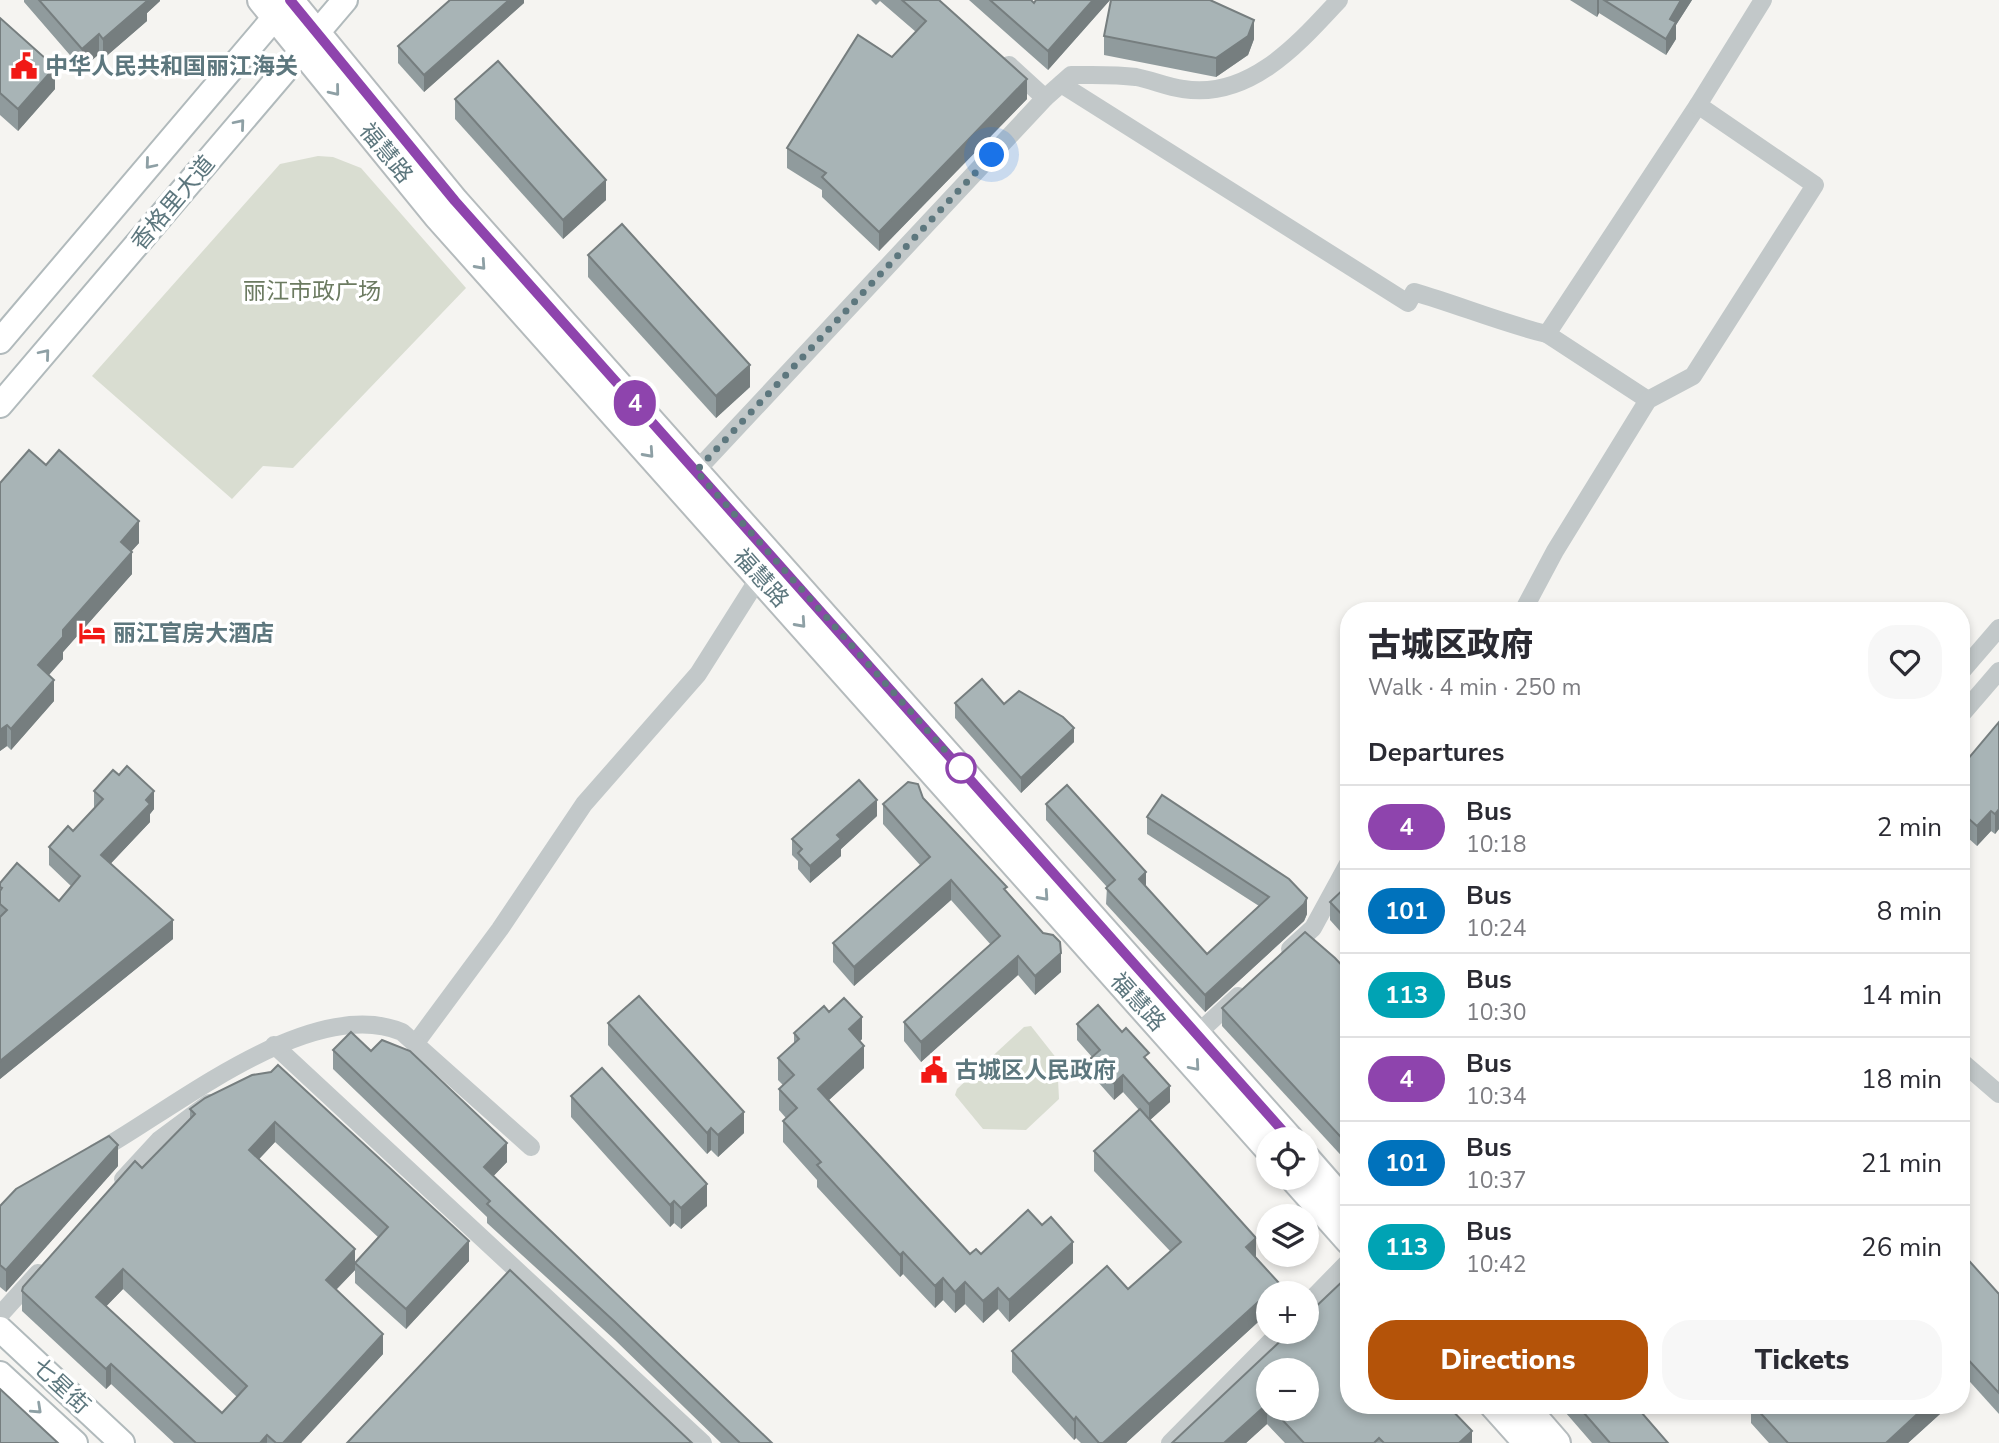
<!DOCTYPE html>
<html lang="en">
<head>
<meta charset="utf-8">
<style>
  body { margin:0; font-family:"Nunito Sans","Noto Sans SC",sans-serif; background:#f7f7f7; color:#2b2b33; height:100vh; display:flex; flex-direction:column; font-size:26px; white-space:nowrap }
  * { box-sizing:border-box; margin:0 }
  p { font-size:23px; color:#7c7c81 }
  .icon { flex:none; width:38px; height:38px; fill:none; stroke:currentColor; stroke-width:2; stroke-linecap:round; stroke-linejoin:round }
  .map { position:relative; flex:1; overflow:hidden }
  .sheet { position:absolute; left:1340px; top:602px; width:630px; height:812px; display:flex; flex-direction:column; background:#fff; border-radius:28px; box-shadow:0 4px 10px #0003 }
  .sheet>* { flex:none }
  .badge { padding:0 14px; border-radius:23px; font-size:24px; line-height:46px }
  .buttons { position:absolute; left:1256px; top:1127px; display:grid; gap:14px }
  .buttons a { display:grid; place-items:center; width:63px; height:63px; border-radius:50%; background:#fff; box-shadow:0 4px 10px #0003; font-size:35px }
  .you { position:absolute; width:35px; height:35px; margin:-18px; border:5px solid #fff; border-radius:50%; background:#1a73e8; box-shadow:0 0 0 10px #1a73e833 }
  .map>.badge { position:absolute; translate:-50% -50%; box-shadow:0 0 0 4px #fff }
  h2 { padding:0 28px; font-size:26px; line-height:63px }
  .round { display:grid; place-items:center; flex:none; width:74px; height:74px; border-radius:28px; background:#f7f7f7 }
  .headline { display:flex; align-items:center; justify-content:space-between; height:119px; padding:0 28px }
  h1 { font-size:33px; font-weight:800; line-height:52px }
  .primary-button { display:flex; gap:14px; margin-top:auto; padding:14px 28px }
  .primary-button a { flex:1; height:80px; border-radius:28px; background:#b45309; color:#fff; font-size:28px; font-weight:800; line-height:80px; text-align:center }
  .primary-button a+a { background:#f7f7f7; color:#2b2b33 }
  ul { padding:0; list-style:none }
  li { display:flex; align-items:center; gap:21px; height:84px; padding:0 28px; border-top:2px solid #e1e1e2 }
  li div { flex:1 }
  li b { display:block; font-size:26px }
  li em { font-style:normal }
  li .badge { min-width:77px; font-weight:700; text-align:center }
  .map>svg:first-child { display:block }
</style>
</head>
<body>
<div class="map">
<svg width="1999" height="1443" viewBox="0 0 1999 1443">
  <rect width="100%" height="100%" fill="#f5f4f1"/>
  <g fill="#d9ddd1">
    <path d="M318 156 333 157 361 168 466 288 293 468 263 466 232 499 92 376 280 164Z"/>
    <path d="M1031 1026 1057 1059 1059 1099 1026 1130 983 1129 955 1095 957 1089 1024 1027Z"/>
  </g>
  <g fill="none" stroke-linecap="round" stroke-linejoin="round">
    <defs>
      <g id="secondary">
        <path d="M0 341 287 3"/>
        <path d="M0 405 345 0"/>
        <path d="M0 1329 122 1443"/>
        <path d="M0 1374 75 1443"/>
      </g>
      <g id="primary">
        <path d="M261 0 437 216 1269 1150"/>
        <path d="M290 0 455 201 1290 1139"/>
        <path d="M1307 1159 1349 1207"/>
        <path d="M1293 1178 1349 1241"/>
        <path d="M1493 1405 1527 1443"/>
        <path d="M1524 1405 1557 1443"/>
      </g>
    </defs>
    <use href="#secondary" stroke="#b1babc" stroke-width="28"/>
    <use href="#primary" stroke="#b5bbbd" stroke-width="30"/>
    <g stroke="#c2c8c9" stroke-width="18">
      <path d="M1009 65 1045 98"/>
      <path d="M1061 84 1408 303 1414 292C1459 305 1501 323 1547 334"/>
      <path d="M1648 400 1547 334 1698 105"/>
      <path d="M696 471 1045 98 1071 75C1093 75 1114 74 1136 77 1152 80 1167 87 1183 89 1250 100 1299 43 1339 0"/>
      <path d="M1523 611 1555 551 1648 400 1693 376 1815 185 1698 105 1763 0"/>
      <path d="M1962 671 1999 628"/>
      <path d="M1962 714 1999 671"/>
      <path d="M1290 949 1313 928 1349 862"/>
      <path d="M1197 1034 1238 996"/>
      <path d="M415 1044 500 929 584 804 698 674 760 576"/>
      <path d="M274 1045 703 1443"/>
      <path d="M1962 1062 1999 1094"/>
      <path d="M95 1153C173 1110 311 994 402 1032L531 1147"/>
      <path d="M123 1179 159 1140 209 1103"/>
      <path d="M1307 1304 1349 1261"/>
      <path d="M0 1315 38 1273"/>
      <path d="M1170 1443 1280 1332"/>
    </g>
    <use href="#secondary" stroke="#fff" stroke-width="24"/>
    <use href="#primary" stroke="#fff" stroke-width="26"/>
  </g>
  <g fill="#909b9d" fill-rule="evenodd">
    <path d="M24 0H160V1L147 13V21L103 59 99 54 82 69 24 2Z"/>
    <path d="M524 0V3L424 92 398 63V46Z"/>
    <path d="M871 0H939L1027 99 879 251 822 197V190L787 168V148L892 57 916 32 880 1 876 5Z"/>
    <path d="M969 0H1031L1034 3 1036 0H1110L1048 70Z"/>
    <path d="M1570 0H1692L1676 25V39L1666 55 1599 13 1597 17Z"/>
    <path d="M0 18 55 89 18 131 0 115Z"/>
    <path d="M1104 36 1254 39 1248 55 1216 77 1104 55Z"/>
    <path d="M455 99 606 200 563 239 455 119Z"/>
    <path d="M588 255 750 387 716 418 588 277Z"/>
    <path d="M46 465 139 543 131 551 132 574 63 652V659L49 675 54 701 11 750 7 746 0 751Z"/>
    <path d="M955 703 1004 704 1074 742 1021 793 955 718Z"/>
    <path d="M1999 722V829L1995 834 1991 831 1977 846 1968 838 1962 844V766Z"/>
    <path d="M94 791 154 809 150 814V822L110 864 173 939 0 1079V883L59 901 71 886 49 865V847L73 831 94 808Z"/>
    <path d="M923 798 1007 893 1061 972 1035 995 1018 975 921 1062 904 1041V1022L991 945 951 900 854 986 833 962V943L920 865 883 824V804Z"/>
    <path d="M1046 804 1146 887 1207 954 1259 906 1147 834V817L1307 914 1304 921 1205 1012 1106 904 1107 887 1046 820Z"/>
    <path d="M877 816 841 849V856L810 883 798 869V861L792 855V839Z"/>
    <path d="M1349 884V941L1330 920V902Z"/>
    <path d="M1349 973V1164L1222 1026V1008Z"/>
    <path d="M829 1012 862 1039 860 1041 864 1068 829 1100 970 1254H981L1073 1263 1009 1322 998 1309 983 1323 965 1304 955 1313 943 1300 935 1308 903 1274 900 1277 817 1187V1180L783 1142V1121L786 1118 779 1110V1089L783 1085 778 1080V1058L794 1044V1033Z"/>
    <path d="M608 1023 744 1133 718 1157 711 1150 707 1154 608 1045Z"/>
    <path d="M1077 1024 1149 1062 1170 1102 1150 1120 1256 1257 1279 1293 1269 1312 1126 1443H1081L1076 1438 1074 1440 1012 1372V1351L1128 1289 1170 1251 1094 1171V1151L1139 1110 1123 1092 1114 1100 1091 1074 1092 1057 1077 1040Z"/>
    <path d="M333 1050 371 1051 507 1162 493 1176 772 1443H721L615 1340 487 1223V1217L333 1069Z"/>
    <path d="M252 1075 469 1261 406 1329 355 1283V1263L378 1237 275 1142 259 1159 355 1270 336 1290 383 1354 301 1443H174L111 1384 106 1389 22 1311V1291L190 1120V1109ZM123 1289 237 1397 222 1413 106 1306Z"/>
    <path d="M571 1096 707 1206 681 1229 674 1223 670 1227 571 1117Z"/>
    <path d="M118 1166 6 1292 0 1287V1206Z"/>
    <path d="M1962 1253 1999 1294V1414L1962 1373Z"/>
    <path d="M1347 1277 1349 1280V1405H1447L1472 1431V1443H1285L1267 1424 1246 1443H1172L1290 1332H1307V1315ZM1269 1370H1307V1409H1269Z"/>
    <path d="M1559 1405H1636L1635 1406 1668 1443H1592Z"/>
    <path d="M1751 1405H1828L1833 1410 1940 1405V1414L1908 1443H1769L1751 1423Z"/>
  </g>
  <g fill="#767e7f">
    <path d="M143 0H160V1L147 13V21L103 59V39Z"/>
    <path d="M509 0H524V3L424 92V75Z"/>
    <path d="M1093 0H1110L1048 70V51Z"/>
    <path d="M1597 0H1599V13L1597 17Z"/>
    <path d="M1681 0H1692L1676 25V39L1666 55V39L1670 19Z"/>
    <path d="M1254 20V39L1248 55 1216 77V58Z"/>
    <path d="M99 34V54L82 69V49Z"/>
    <path d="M55 67V89L18 131V109Z"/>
    <path d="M1027 79V99L879 251V232Z"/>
    <path d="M606 180V200L563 239V220Z"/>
    <path d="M750 365V387L716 418V396Z"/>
    <path d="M139 521V543L121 563V542Z"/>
    <path d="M132 552V574L63 652V659L38 687V665L63 630Z"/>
    <path d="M54 680V701L11 750V729Z"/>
    <path d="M7 725V746L0 751V730Z"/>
    <path d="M1074 728V742L1021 793V778Z"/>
    <path d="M154 791V809L150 814V822L101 874V855Z"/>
    <path d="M877 800V816L841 849V856L810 883V866L837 835Z"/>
    <path d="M1999 809V829L1995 834V814Z"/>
    <path d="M1991 811V831L1977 846V826Z"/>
    <path d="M1968 818V838L1962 844V824Z"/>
    <path d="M1146 872V889L1139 879Z"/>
    <path d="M951 880V900L854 986V967Z"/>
    <path d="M1307 898V914L1304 921 1205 1012V995Z"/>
    <path d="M173 920V939L0 1079V1061Z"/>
    <path d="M1061 953V972L1035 995V976Z"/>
    <path d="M1018 956V975L921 1062V1042Z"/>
    <path d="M862 1017V1039L849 1051V1029Z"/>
    <path d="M864 1046V1068L818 1110V1089Z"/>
    <path d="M1123 1075V1092L1114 1100V1083Z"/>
    <path d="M1170 1086V1102L1149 1121V1104Z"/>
    <path d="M744 1112V1133L718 1157V1135Z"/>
    <path d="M275 1122V1142L249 1170V1150Z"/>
    <path d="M711 1128V1150L707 1154V1133Z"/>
    <path d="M507 1143V1162L484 1186V1167Z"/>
    <path d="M118 1145V1166L6 1292V1270Z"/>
    <path d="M707 1184V1206L681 1229V1208Z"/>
    <path d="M674 1201V1223L670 1227V1205Z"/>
    <path d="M1256 1238V1258L1246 1247Z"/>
    <path d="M469 1241V1261L406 1329V1309Z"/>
    <path d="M1073 1242V1263L1009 1322V1300Z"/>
    <path d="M355 1249V1270L326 1300V1280Z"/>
    <path d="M903 1252V1274L900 1277V1255Z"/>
    <path d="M123 1269V1289L96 1317V1297Z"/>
    <path d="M943 1278V1300L935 1308V1286Z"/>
    <path d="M965 1282V1304L955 1313V1292Z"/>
    <path d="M1279 1283V1293H1269V1312L1126 1443H1103Z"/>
    <path d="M998 1288V1309L983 1323V1301Z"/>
    <path d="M383 1334V1354L301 1443H283Z"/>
    <path d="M111 1364V1384L106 1389V1369Z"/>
    <path d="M1267 1404V1424L1246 1443H1224Z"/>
    <path d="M1927 1405H1940V1414L1908 1443H1886Z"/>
    <path d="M1076 1417V1438L1074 1440V1420Z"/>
    <path d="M1472 1431V1443H1459Z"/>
    <path d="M267 1435V1443H260Z"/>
  </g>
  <g fill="#a8b4b6" stroke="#767e7f" stroke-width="2" fill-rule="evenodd">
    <path d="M39 0H146L147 1 103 39 99 34 82 49Z"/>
    <path d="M450 0H509L424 75 398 46Z"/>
    <path d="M902 0H939L1027 79 879 232 822 177 826 173 787 148 858 35 892 57 926 21Z"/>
    <path d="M990 0H1031L1034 3 1036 0H1093L1048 51Z"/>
    <path d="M1111 0H1210L1254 20 1248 36 1216 58 1104 36Z"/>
    <path d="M1604 0H1681L1670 19 1676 22 1666 39Z"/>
    <path d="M0 18 55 67 18 109 0 93Z"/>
    <path d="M498 61 606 180 563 220 455 99Z"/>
    <path d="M622 224 750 365 716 396 588 255Z"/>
    <path d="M29 450 46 465 59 450 139 521 121 542 132 552 63 630V637L38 665 54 680 11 729 7 725 0 730V483Z"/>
    <path d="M982 679 1004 704 1019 691 1063 717 1074 728 1021 778 955 703Z"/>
    <path d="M1999 722V809L1995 814 1991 811 1977 826 1968 818 1962 824V766Z"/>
    <path d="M127 766 154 791 146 800 150 804 101 855 173 920 0 1061V917L7 910 0 904V891L2 888 0 887V883L17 863 59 901 80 876 49 847 68 826 73 831 103 799 94 791 113 770 119 775Z"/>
    <path d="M859 780 877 800 837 835 841 839 810 866 798 853 802 849 792 839Z"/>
    <path d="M908 782 918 784 923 798 1007 887 1004 889 1043 933 1053 935 1060 942 1061 953 1035 976 1018 956 921 1042 904 1022 1000 936 951 880 854 967 833 943 930 857 883 804Z"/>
    <path d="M1067 785 1146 872 1139 879 1207 954 1269 897 1147 817 1162 795 1289 879 1307 898 1304 904 1205 995 1106 888 1115 880 1046 804Z"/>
    <path d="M1349 884V922L1330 902Z"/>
    <path d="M1305 932 1335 958 1349 973V1146L1222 1008Z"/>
    <path d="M639 996 744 1112 718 1135 711 1128 707 1133 608 1023Z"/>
    <path d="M844 998 862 1017 849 1029 864 1046 818 1089 970 1254 976 1249 981 1254 1028 1210 1042 1225 1051 1217 1073 1242 1009 1300 998 1288 983 1301 965 1282 955 1292 943 1278 935 1286 903 1252 900 1255 817 1165 821 1162 783 1121 797 1108 779 1089 794 1075 778 1058 799 1039 794 1033 824 1006 829 1012Z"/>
    <path d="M1098 1005 1122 1032 1126 1028 1149 1053 1144 1057 1170 1086 1149 1104 1123 1075 1114 1083 1091 1058 1100 1050 1077 1024Z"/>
    <path d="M351 1032 371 1051 382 1040 410 1051 507 1143 484 1167 772 1443H740L615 1322 487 1204 490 1201 333 1050Z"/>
    <path d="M278 1065 469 1241 406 1309 355 1263 388 1227 275 1122 249 1150 355 1249 326 1280 383 1334 283 1443H276L267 1435 260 1443H196L111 1364 106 1369 22 1291 23 1287 135 1161 142 1168 195 1114 190 1109 205 1098 252 1075 271 1072ZM123 1269 247 1386 222 1413 96 1297Z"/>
    <path d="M602 1068 707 1184 681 1208 674 1201 670 1205 571 1096Z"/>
    <path d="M1140 1109 1256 1238 1246 1247 1279 1283 1103 1443H1099L1076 1417 1074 1420 1012 1351 1107 1266 1128 1289 1181 1242 1094 1151Z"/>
    <path d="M109 1136 118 1145 6 1270 0 1265V1206L16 1189Z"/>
    <path d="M1962 1253 1999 1294V1393L1962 1353Z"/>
    <path d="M510 1270 692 1443H347Z"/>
    <path d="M1347 1277 1349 1280V1405H1447L1472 1431 1459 1443H1384L1379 1438 1374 1443H1304L1272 1409H1307V1370H1269V1405L1267 1404 1224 1443H1172L1290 1332H1307V1315Z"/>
    <path d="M0 1389 58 1443H0Z"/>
    <path d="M1577 1405H1635L1668 1443H1610Z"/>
    <path d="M1753 1405H1828L1833 1410 1838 1405H1927L1886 1443H1788Z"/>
  </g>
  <defs><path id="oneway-chevron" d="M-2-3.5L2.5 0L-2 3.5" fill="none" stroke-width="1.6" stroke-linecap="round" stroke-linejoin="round" transform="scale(1.75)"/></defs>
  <g stroke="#8ea0a5">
    <use href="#oneway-chevron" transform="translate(335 91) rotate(51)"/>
    <use href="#oneway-chevron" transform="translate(240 124) rotate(-50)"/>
    <use href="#oneway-chevron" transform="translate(150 164) rotate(130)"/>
    <use href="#oneway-chevron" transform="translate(481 265) rotate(48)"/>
    <use href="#oneway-chevron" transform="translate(45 354) rotate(-50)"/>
    <use href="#oneway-chevron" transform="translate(649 453) rotate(48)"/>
    <use href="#oneway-chevron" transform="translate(801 623) rotate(48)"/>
    <use href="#oneway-chevron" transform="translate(1044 896) rotate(48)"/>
    <use href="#oneway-chevron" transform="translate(1195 1066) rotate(49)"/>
    <use href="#oneway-chevron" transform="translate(37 1409) rotate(43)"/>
  </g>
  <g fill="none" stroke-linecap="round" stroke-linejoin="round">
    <defs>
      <path id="line" d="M290 0 455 201 1290 1139"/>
    </defs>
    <use href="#line" stroke="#fff" stroke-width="16"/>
    <use href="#line" stroke="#8e44ad" stroke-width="10"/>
    <path stroke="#5d777e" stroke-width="7" stroke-dasharray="0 12.6" d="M961 768 696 471 992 155"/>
  </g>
  <defs>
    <symbol id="civic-bare" viewBox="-9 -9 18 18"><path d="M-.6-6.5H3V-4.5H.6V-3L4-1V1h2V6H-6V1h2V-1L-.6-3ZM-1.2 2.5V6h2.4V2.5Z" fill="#f11915" stroke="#fff" stroke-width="2.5" paint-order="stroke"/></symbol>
    <symbol id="hotel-bare" viewBox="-9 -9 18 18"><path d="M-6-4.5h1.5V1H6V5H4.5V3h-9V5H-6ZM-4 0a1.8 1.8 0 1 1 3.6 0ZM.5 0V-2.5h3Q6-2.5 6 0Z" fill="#f11915" stroke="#fff" stroke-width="2.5" paint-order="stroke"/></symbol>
  </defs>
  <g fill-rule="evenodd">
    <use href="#civic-bare" x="5" y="47" width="38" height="38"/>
    <use href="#hotel-bare" x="73" y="614" width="38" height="38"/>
    <use href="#civic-bare" x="915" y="1051" width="38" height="38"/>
  </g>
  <circle fill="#fff" stroke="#8e44ad" stroke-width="3.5" cx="961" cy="768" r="14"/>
  <g text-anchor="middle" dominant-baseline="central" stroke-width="7" stroke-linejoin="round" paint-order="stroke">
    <g font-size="23" font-weight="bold" fill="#5d777e" stroke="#fff" text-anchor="start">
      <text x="45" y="66">中华人民共和国丽江海关</text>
      <text x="113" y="633">丽江官房大酒店</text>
      <text x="955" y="1070">古城区人民政府</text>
    </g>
    <g font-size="23" fill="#5d777e" stroke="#fff">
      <text transform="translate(386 153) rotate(51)">福慧路</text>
      <text transform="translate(173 203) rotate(-50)">香格里大道</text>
      <text transform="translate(761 578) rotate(48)">福慧路</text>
      <text transform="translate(1138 1002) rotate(48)">福慧路</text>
      <text transform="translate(61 1386) rotate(43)">七星街</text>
    </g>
    <g font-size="23" fill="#6c7b61" stroke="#fff">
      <text x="312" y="291">丽江市政广场</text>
    </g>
  </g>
</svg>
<div class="buttons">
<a><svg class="icon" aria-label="locate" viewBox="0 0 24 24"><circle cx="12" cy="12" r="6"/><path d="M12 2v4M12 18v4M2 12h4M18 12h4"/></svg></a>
<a><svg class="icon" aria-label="layers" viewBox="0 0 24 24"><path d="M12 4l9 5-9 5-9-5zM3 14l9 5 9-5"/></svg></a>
<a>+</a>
<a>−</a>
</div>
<div class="you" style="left:992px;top:155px"></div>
<b class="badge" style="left:635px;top:403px;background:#8e44ad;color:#fff">4</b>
<section class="sheet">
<div class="headline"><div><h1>古城区政府</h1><p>Walk · 4 min · 250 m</p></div><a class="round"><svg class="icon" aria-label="heart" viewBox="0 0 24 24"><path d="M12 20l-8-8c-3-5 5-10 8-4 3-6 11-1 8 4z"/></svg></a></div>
<h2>Departures</h2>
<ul>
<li><span class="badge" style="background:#8e44ad;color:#fff">4</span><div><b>Bus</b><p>10:18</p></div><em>2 min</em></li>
<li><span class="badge" style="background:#0072bc;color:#fff">101</span><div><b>Bus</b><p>10:24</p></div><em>8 min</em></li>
<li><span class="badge" style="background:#00a3b4;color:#fff">113</span><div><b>Bus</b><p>10:30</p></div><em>14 min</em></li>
<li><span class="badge" style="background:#8e44ad;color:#fff">4</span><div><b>Bus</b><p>10:34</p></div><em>18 min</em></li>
<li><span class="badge" style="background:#0072bc;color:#fff">101</span><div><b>Bus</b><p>10:37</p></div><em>21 min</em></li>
<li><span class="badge" style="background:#00a3b4;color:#fff">113</span><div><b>Bus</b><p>10:42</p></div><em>26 min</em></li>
</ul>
<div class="primary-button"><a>Directions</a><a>Tickets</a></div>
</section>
</div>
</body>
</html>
